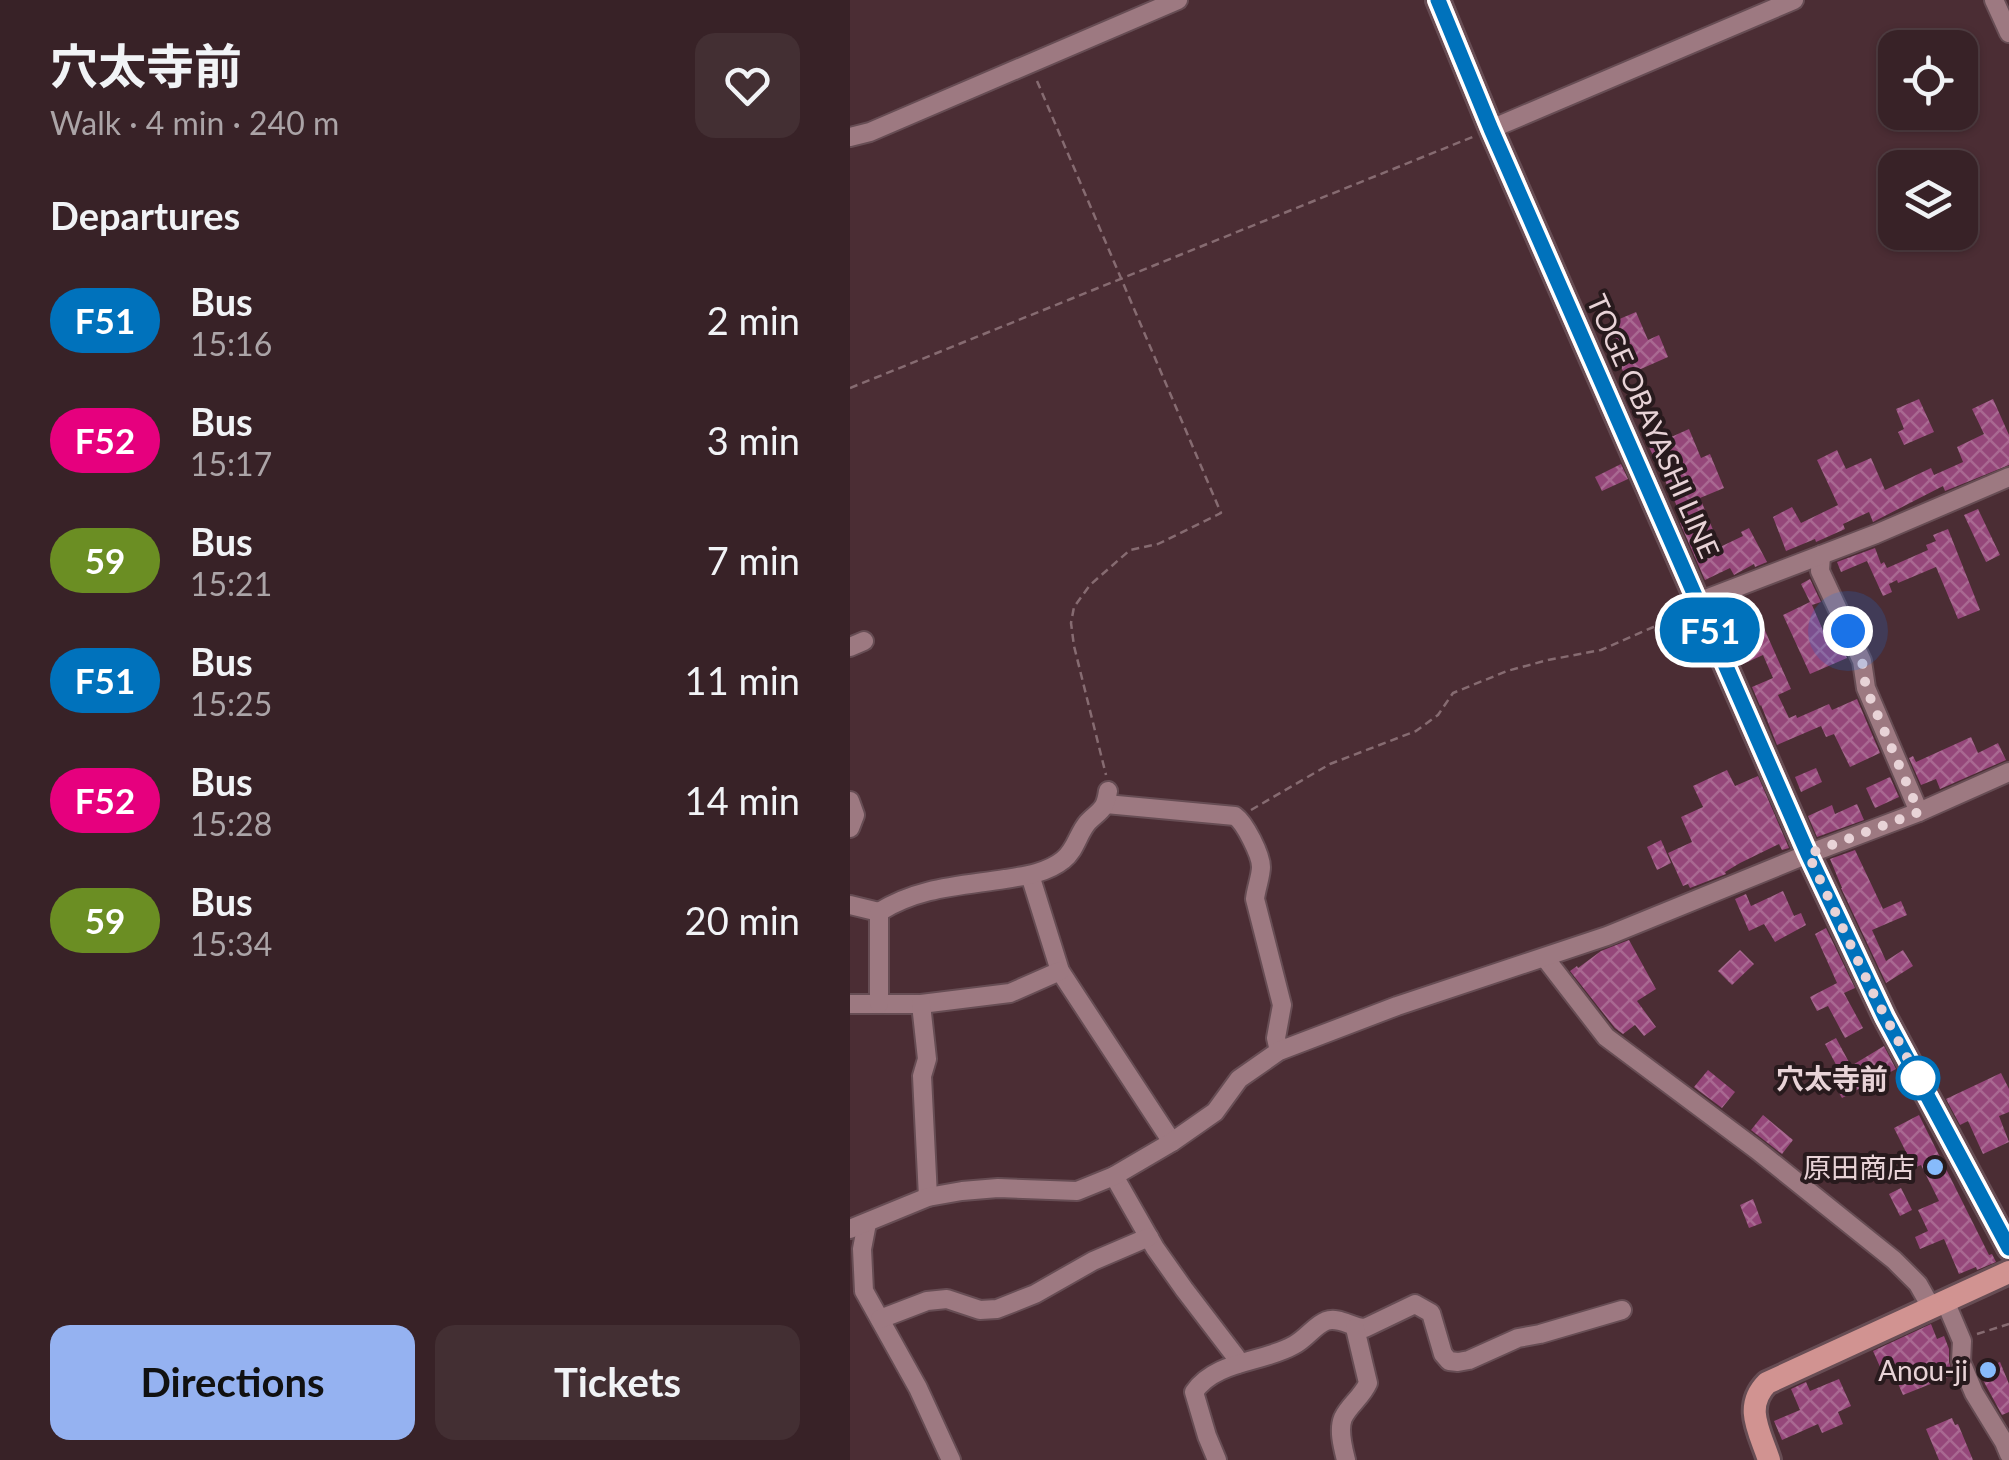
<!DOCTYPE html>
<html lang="en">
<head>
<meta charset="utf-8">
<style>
  body { margin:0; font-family:Lato,"Noto Sans JP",sans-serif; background:#432f33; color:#f1f3f6; height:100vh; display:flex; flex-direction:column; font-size:38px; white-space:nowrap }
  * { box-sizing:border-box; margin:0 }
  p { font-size:32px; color:#aba4a7 }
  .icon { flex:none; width:55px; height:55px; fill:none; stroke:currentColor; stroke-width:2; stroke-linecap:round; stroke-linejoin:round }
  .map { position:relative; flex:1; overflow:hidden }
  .panel { display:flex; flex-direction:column; background:#382227; width:850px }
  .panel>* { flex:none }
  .badge { padding:0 20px; border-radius:32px; font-size:35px; line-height:65px }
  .tools { position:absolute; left:1028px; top:30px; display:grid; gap:20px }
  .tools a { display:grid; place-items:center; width:100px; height:100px; border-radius:20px; background:#382227; box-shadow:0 2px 8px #0004,0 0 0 2px #523f44; font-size:50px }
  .you { position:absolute; width:50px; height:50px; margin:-25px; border:8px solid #fff; border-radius:50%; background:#1a73e8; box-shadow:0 0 0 15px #1a73e833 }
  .map>.badge { position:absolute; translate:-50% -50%; box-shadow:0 0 0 5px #fff }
  h2 { padding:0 50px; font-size:38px; line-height:90px }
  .round { display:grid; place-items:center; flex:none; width:105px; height:105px; border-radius:20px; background:#432f33 }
  .summary { display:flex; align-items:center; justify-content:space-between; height:170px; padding:0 50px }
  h1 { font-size:48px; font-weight:700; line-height:75px }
  .primary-button { display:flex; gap:20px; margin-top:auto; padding:20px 50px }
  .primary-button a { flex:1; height:115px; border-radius:20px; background:#95b2f1; color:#111; font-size:40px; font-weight:700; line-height:115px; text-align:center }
  .primary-button a+a { background:#432f33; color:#f1f3f6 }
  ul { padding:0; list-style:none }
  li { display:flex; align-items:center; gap:30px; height:120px; padding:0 50px }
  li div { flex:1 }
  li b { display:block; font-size:38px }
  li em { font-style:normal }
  li .badge { min-width:110px; font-weight:700; text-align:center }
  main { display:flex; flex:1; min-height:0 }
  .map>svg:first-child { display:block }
</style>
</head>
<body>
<main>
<section class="panel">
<div class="summary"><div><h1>穴太寺前</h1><p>Walk · 4 min · 240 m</p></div><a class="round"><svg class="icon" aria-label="heart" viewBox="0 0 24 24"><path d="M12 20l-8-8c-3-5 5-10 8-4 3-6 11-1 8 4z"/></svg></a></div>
<h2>Departures</h2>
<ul>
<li><span class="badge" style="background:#0072bc;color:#fff">F51</span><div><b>Bus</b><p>15:16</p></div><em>2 min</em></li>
<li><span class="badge" style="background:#e6007e;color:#fff">F52</span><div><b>Bus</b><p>15:17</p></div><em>3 min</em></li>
<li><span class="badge" style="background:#6b8e23;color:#fff">59</span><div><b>Bus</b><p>15:21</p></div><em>7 min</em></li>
<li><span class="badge" style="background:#0072bc;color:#fff">F51</span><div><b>Bus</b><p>15:25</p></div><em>11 min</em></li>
<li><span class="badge" style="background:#e6007e;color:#fff">F52</span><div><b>Bus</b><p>15:28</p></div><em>14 min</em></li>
<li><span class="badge" style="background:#6b8e23;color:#fff">59</span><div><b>Bus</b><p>15:34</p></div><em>20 min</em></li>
</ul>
<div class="primary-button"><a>Directions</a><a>Tickets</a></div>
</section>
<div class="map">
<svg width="1159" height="1460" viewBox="0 0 1159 1460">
  <defs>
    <pattern id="building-cross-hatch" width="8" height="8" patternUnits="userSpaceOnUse" patternTransform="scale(2.5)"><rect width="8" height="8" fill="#95477a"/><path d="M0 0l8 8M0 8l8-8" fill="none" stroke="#a96992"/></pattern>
  </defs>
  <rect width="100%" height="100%" fill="#4b2d34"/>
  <g fill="url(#building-cross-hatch)">
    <path d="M786 312 798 340 809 335 818 357 775 376 766 355 771 353 760 323Z"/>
    <path d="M1069 399 1084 432 1054 445 1048 432 1054 429 1046 409Z"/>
    <path d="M1143 399 1159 435V465L1095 491 1093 486 1023 522 1019 512 993 524 995 529 966 542 965 539 936 551 923 517 942 507 951 523 988 505 967 460 987 450 996 469 1021 458 1035 490 1081 468 1084 475 1113 462 1107 447 1134 434 1122 409Z"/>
    <path d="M839 429 851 458 860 454 874 488 850 498 870 547 893 536 891 532 899 528 917 562 905 567 904 564 884 575 880 568 855 580 830 523 834 521 799 447Z"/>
    <path d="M771 464 778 479 752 491 745 477Z"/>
    <path d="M1128 509 1150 555 1136 562 1114 515Z"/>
    <path d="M1098 529 1130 610 1108 619 1086 567 1048 583 1047 580 1039 584 1042 592 1033 596 1017 561 991 572 987 562 1025 548 1031 564 1034 562 1037 568 1078 550 1076 545 1086 541 1083 535Z"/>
    <path d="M960 579 971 602 962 605 978 642 988 639 997 658 960 674 933 615 960 602 951 584Z"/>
    <path d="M905 608 941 689 928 695 939 718 946 715 947 718 979 704 982 710 1007 699 1030 753 1000 767 984 734 976 737 971 726 927 745 911 705 910 706 902 687 923 678 913 655 893 664 873 622Z"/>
    <path d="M1121 737 1128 753 1148 743 1156 760 1090 789 1086 779 1071 785 1059 758 1063 756 1066 762Z"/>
    <path d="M966 768 972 782 951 792 945 777Z"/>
    <path d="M877 770 885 786 908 776 939 848 932 850 929 844 890 863 875 872 876 874 840 888 838 884 833 886 818 853 842 842 831 817 853 807 843 786Z"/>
    <path d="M1040 777 1049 797 1025 808 1016 788Z"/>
    <path d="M1007 804 1014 820 967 837 958 816 982 805 985 814Z"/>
    <path d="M811 840 821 863 807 870 797 847Z"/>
    <path d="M1005 850 1033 909 1051 901 1057 915 1022 930 1036 961 1053 950 1063 966 1036 983 991 888H992L980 859Z"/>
    <path d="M933 891 944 916 951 913 956 925 925 942 914 924 899 931 885 899 896 894 901 906Z"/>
    <path d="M976 928 1005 988 994 993 1013 1028 995 1038 978 1006 967 1011 960 997 987 983 965 934Z"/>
    <path d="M779 940 806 989 787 1001 806 1027 794 1036 785 1025 773 1034 765 1028 720 971 727 966 728 968 751 951Z"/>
    <path d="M890 950 904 964 882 985 868 971Z"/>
    <path d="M986 1038 1001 1066 1034 1046 1046 1069 992 1098 980 1078 990 1072 975 1044Z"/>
    <path d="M858 1070 885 1092 872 1108 844 1087Z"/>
    <path d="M1151 1073 1159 1089V1112L1149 1116 1159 1142 1133 1154 1118 1121 1110 1125 1096 1099Z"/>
    <path d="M913 1115 943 1140 932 1154 901 1130Z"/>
    <path d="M1069 1115 1139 1255 1142 1254 1146 1262 1127 1270 1126 1267 1109 1274 1094 1239 1070 1249 1065 1237 1078 1231 1068 1210 1089 1201 1071 1165 1064 1168 1044 1128Z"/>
    <path d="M1051 1188 1062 1210 1050 1216 1039 1194Z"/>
    <path d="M903 1199 912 1223 899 1228 890 1205Z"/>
    <path d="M1081 1324 1087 1339 1094 1336 1099 1349V1362L1103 1375 1053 1395 1043 1372 1034 1376 1023 1351Z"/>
    <path d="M1150 1362 1159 1384V1412L1152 1415 1128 1371Z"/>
    <path d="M989 1379 1001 1406 988 1412 993 1424 972 1433 968 1424 932 1440 924 1421 950 1410 941 1389 956 1382 960 1391Z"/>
    <path d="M1102 1418 1105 1425 1108 1424 1123 1460H1089L1076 1429Z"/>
  </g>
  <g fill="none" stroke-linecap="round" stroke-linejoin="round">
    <defs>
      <g id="minor">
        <path d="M1144 0 1159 33"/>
        <path d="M641 129 944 0"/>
        <path d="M0 137 20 132 328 0"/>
        <path d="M971 555 970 571 1012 661 1016 688 1069 812"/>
        <path d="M839 611 848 602 1026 534 1159 477"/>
        <path d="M0 647 14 641"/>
        <path d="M0 801 5 815 0 828"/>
        <path d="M256 804 385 816C395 823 411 855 411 867 411 876 406 889 405 899L432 1005 426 1038 429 1051"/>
        <path d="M180 875 210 971 322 1142"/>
        <path d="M0 905 29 912"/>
        <path d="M695 958 756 1037 907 1150 1044 1260 1068 1284 1081 1307"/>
        <path d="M0 1004H71L160 993 210 971"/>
        <path d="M29 1004V912C69 887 110 886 155 879 174 876 197 873 213 860 226 850 228 833 238 822 251 809 255 811 258 791"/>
        <path d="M71 1004 77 1059 72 1076 78 1197"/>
        <path d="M264 1176 305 1248 334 1289 386 1357 387 1364"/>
        <path d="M17 1223 12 1249 14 1291 68 1388 101 1460"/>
        <path d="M0 1229 78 1197 112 1191 148 1188 227 1191 264 1176 322 1142 365 1112 389 1079 429 1051 547 1006 757 936 958 854 1069 812 1159 772"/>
        <path d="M1095 1301 1112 1341 1111 1362 1124 1393 1154 1442 1159 1454"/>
        <path d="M30 1319 77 1301 97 1299 130 1310 147 1309 185 1294 243 1261 299 1237"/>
        <path d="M367 1460 357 1436 344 1392C366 1360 413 1363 444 1345 456 1339 465 1325 476 1321 489 1316 502 1328 515 1328L565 1304 581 1313 593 1354 599 1361 608 1362 619 1360 668 1338 690 1334 772 1310"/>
        <path d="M496 1460C493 1448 488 1430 493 1418 499 1405 512 1397 518 1383L505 1328"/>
      </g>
      <g id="major">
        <path d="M588 0 641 129 958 854 1035 1017 1159 1248"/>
        <path d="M919 1460C910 1432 893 1407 917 1383L1159 1272"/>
      </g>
    </defs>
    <use href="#minor" stroke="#674d54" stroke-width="22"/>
    <use href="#major" stroke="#674d54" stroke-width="28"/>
    <g stroke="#866b71" stroke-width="2.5" stroke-dasharray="8 5" stroke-linecap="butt">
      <path d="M187 81 371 513 308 544 280 550 240 585 224 607 221 623 224 646 256 775"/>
      <path d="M0 388 625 136"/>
      <path d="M401 810 480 764 566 731 588 715 603 693 657 671 698 660 751 650 824 618"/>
      <path d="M1127 1334 1159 1324"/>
    </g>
    <use href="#minor" stroke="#9d7981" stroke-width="18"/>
    <use href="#major" stroke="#d19391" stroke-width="22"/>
  </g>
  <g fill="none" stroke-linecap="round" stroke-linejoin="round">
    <defs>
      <path id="line" d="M588 0 641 129 958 854 1035 1017 1159 1248"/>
    </defs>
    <use href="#line" stroke="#fff" stroke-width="22"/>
    <use href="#line" stroke="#0072bc" stroke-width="15"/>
    <path stroke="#e8d3d7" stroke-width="10" stroke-dasharray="0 18" d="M998 631 1012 661 1016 688 1069 812 958 854 1025 997 1068 1078"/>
  </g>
  <circle fill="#fff" stroke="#0072bc" stroke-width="5" cx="1068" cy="1078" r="20"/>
  <g fill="#87bbfb" stroke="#281a1d" stroke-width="4">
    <circle cx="1085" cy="1167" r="10"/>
    <circle cx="1138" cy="1370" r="10"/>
  </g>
  <g text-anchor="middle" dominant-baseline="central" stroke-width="8" stroke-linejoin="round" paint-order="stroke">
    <g font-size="28" fill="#e8d3d7" stroke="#281a1d">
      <text transform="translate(804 426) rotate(66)">TOGE OBAYASHI LINE</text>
    </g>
    <g font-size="28" font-weight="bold" fill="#e8d3d7" stroke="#281a1d" text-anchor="end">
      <text x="1038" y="1078">穴太寺前</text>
    </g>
    <g font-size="28" fill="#e8d3d7" stroke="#281a1d" text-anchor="end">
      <text x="1065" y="1167">原田商店</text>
      <text x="1118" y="1370">Anou-ji</text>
    </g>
  </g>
</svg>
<div class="tools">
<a><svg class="icon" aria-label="locate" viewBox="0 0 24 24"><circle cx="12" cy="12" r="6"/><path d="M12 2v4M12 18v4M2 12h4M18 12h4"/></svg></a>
<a><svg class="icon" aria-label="layers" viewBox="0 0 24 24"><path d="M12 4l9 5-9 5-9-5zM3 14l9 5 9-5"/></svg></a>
</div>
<div class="you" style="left:998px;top:631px"></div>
<b class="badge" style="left:860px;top:630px;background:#0072bc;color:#fff">F51</b>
</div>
</main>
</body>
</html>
